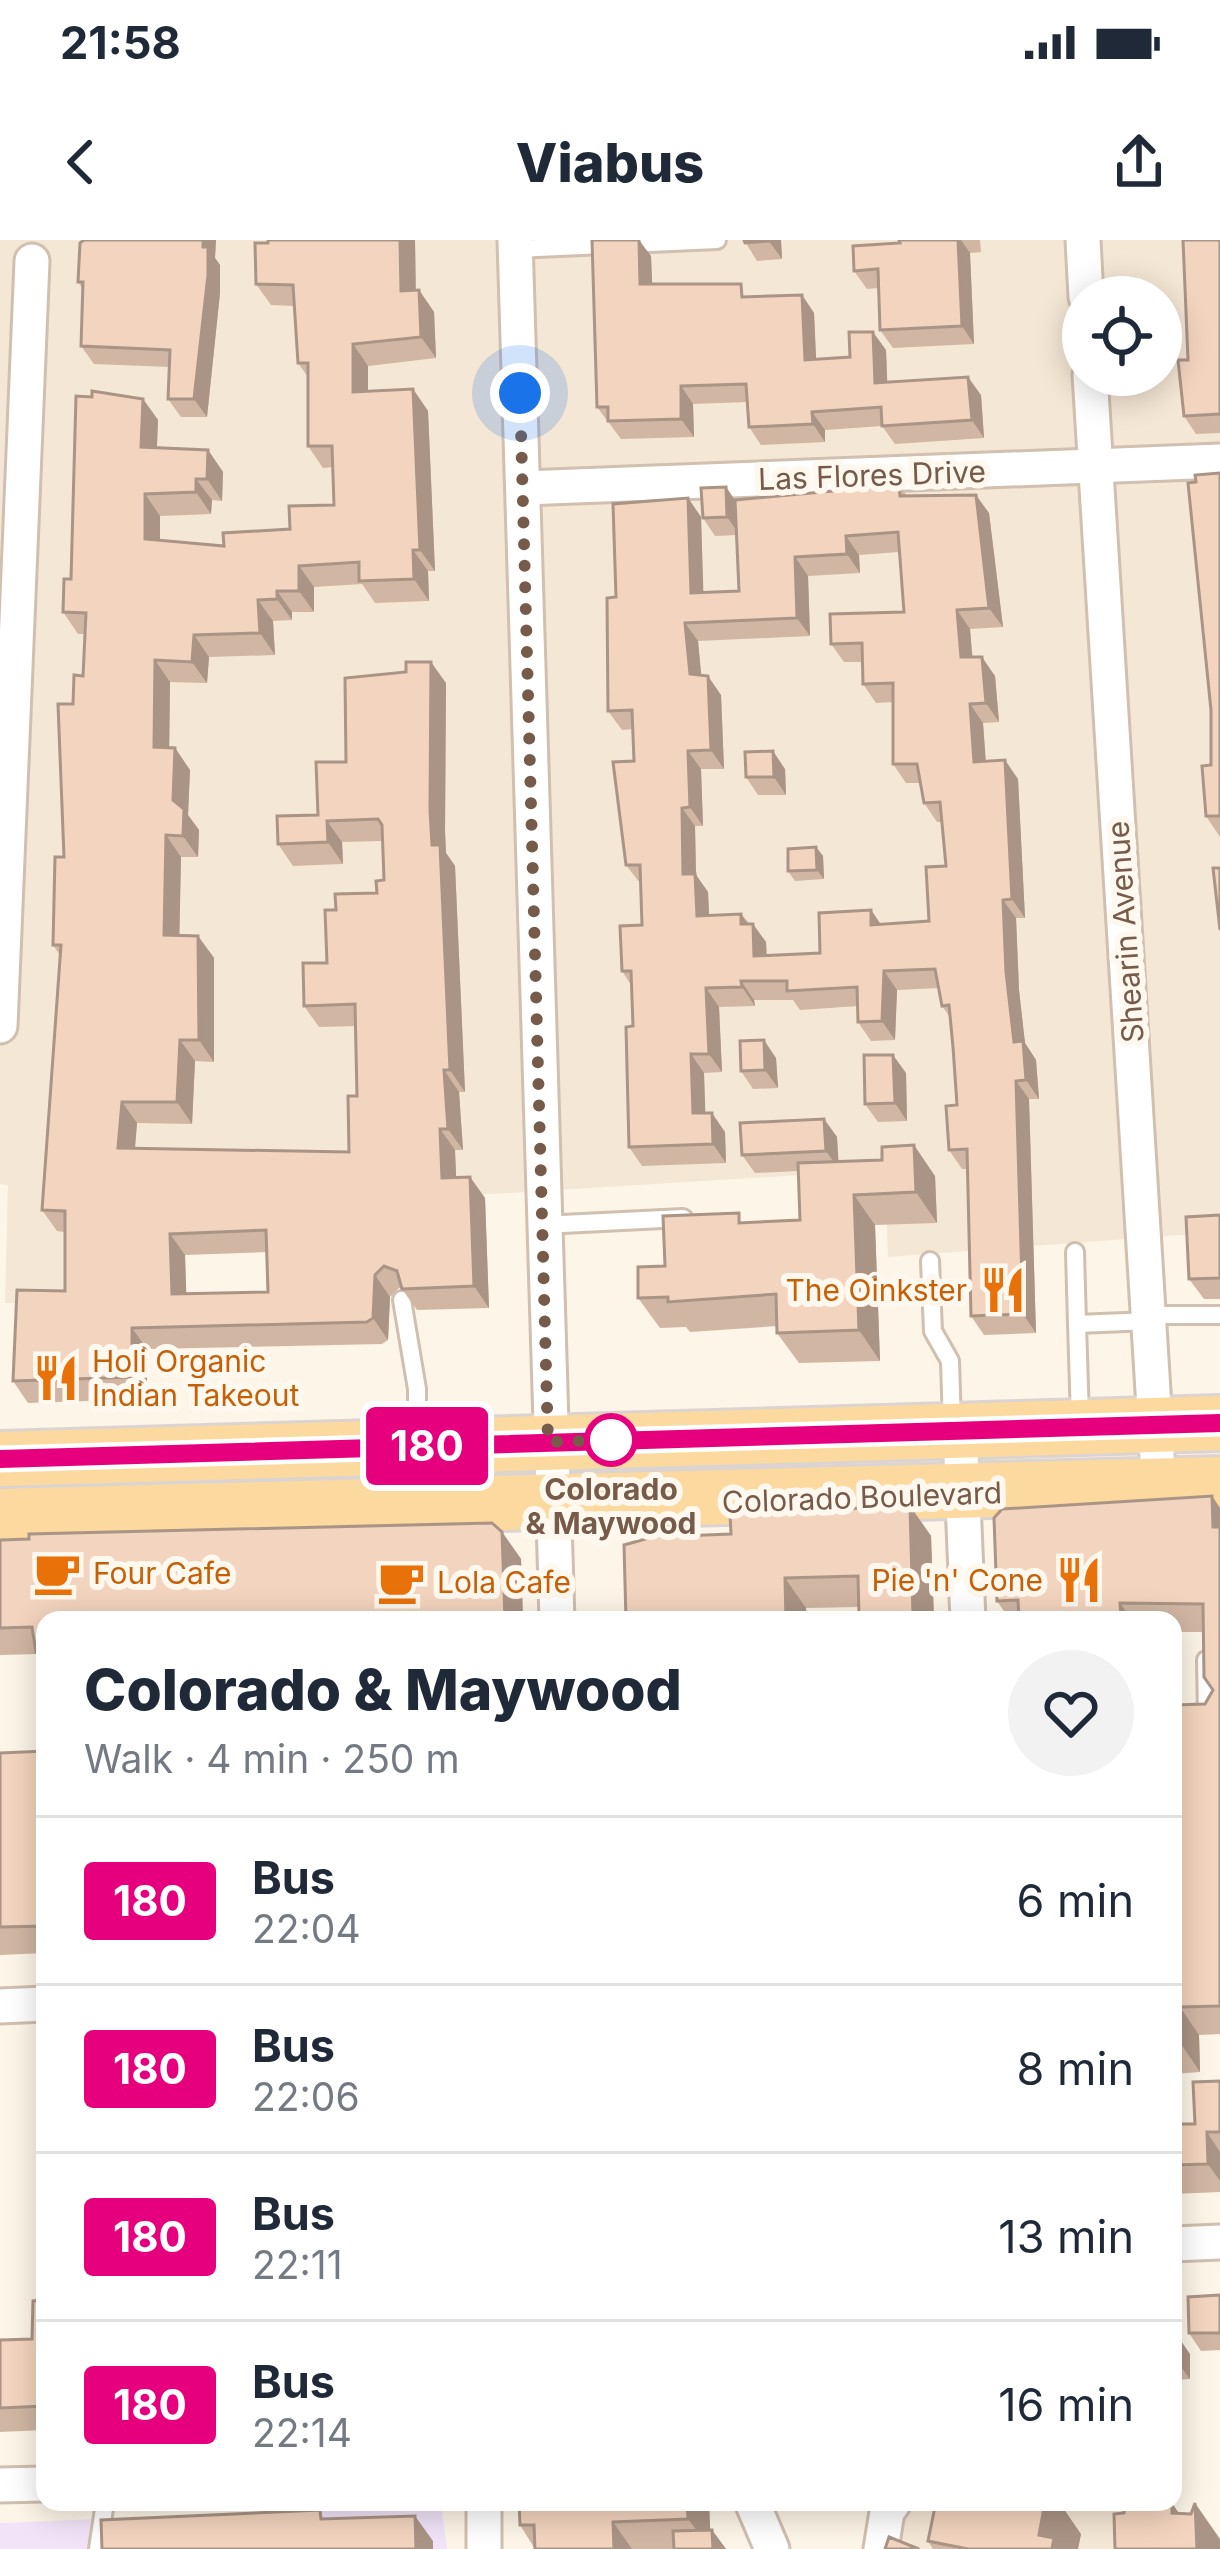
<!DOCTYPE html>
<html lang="en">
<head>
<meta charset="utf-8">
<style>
  body { margin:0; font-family:Inter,sans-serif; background:#f2f2f3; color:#1f2937; height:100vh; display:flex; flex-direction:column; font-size:45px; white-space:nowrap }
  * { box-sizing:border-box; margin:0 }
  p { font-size:39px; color:#747a83 }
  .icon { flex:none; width:66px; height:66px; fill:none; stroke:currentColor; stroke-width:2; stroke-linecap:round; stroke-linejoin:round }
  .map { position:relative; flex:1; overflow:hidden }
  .drawer { position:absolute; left:36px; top:1371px; width:1146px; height:900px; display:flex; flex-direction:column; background:#fff; border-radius:24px; box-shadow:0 6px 30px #0003 }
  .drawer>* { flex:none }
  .badge { padding:0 24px; border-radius:9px; font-size:42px; line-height:78px }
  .tools { position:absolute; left:1062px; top:36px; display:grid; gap:24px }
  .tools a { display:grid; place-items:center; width:120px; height:120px; border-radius:50%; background:#fff; box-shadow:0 6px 30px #0003; font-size:60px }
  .you { position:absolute; width:60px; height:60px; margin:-30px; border:9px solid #fff; border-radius:50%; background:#1a73e8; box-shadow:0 0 0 18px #1a73e833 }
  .map>.badge { position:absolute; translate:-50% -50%; box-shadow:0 0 0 6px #fff }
  .round { display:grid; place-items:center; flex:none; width:126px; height:126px; border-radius:63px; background:#f2f2f3 }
  .head { display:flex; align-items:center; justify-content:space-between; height:204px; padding:0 48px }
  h1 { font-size:57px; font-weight:800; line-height:90px }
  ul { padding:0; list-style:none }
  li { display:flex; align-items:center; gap:36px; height:168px; padding:0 48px; border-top:3px solid #e0e1e3 }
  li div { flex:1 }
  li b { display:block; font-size:45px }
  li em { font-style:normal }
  li .badge { min-width:132px; font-weight:700; text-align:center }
  .status { display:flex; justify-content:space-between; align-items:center; height:84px; padding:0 60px; background:#fff; direction:ltr }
  .status svg { height:33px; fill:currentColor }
  header { display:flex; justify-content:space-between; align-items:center; height:156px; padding:0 48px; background:#fff; font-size:54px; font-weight:800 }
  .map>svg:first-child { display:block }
</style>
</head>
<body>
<div class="status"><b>21:58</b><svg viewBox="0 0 49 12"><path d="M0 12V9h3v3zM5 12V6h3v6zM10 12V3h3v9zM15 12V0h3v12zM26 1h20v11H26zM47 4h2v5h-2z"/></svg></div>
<header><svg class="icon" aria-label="back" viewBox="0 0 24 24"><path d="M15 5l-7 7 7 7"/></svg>Viabus<svg class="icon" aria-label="share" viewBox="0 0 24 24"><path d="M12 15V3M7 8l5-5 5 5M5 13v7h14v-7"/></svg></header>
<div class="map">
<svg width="1220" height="2309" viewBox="0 0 1220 2309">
  <rect width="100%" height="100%" fill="#fdf5e7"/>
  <g fill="#f5e7d5" fill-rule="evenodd">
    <path d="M0 0H1220V992L888 1017 885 930 490 954 148 966 153 1065 5 1063 8 945 0 944ZM1083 57H1161V135H1083Z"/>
    <path d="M890 2262H1157L1202 2309H899Z"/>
  </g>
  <path fill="#f2e3f9" d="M441 2265 447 2309H0V2283Z"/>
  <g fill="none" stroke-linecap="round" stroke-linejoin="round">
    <defs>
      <g id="service">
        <path d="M515 9 717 0"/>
        <path d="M542 985 683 978"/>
        <path d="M1075 1012 1077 1084 1150 1081"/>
        <path d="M930 1021 933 1091 950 1121 952 1186"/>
        <path d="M402 1060 417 1149V1200"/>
        <path d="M1150 1075H1220"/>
        <path d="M1077 1084 1080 1179"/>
        <path d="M1206 1420 1207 1477H1220"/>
        <path d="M98 2309 105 2262"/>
      </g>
      <g id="minor">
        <path d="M515 0 557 1380"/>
        <path d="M1083 0 1086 57"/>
        <path d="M1090 135 1159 1248"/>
        <path d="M524 248 1220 221"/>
        <path d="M0 786 32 21"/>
        <path d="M960 1192 968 1380"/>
        <path d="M0 1766 45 1764"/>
        <path d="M1173 2004 1220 2002"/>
        <path d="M0 2245 45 2244"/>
        <path d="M484 2262V2309"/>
        <path d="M752 2262 772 2309"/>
        <path d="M881 2309 887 2272 894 2262"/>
      </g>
      <g id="primary">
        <path d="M0 1219 1220 1183"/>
        <path d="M0 1276 1220 1244"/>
      </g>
    </defs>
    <use href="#service" stroke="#d1bfaf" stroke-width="22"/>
    <use href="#minor" stroke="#d1bfaf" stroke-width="39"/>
    <use href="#primary" stroke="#dcd4d0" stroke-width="60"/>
    <use href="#service" stroke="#fff" stroke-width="16"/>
    <use href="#minor" stroke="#fff" stroke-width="33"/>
    <use href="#primary" stroke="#fcda9f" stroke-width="54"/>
  </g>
  <g fill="#d1b6a3" fill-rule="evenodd">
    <path d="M84 0H216L215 18 220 25V53L207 177H181L168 159 170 127 94 124 81 106 83 49 78 42Z"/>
    <path d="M415 0 416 51 419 50 434 72 436 118 368 126V151L413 149 428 171 435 331H428L429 361 375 363 362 344 314 347V372H292V380L273 381 275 415 209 417 207 443 170 442 169 508H175L190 530 188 575 199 590 198 617H181L179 696H198L214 718V822L195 821 192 884 137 883 135 909 349 912 357 856 356 786 319 787 304 766 327 723 336 670 377 653 384 640 382 601 342 602 343 624 293 626 278 604 318 575 346 522 446 443 445 591 446 613 455 626 465 852H459L463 910H455L456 937H470L485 958 489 1068 417 1070 402 1049 399 1048 390 1057 388 1100 382 1104 147 1109V1159L28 1163 13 1141 65 1051V992L57 991 42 970 60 715 53 705 64 617 73 464 83 436 85 394H78L63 372 71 339 143 159 158 180 157 207 208 210 223 232 222 261 212 260 211 274 160 276V300L224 306 290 289 334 265 333 227 323 228 308 206V137L298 123 295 66 271 65 256 44ZM267 1012 268 1052 186 1054 185 1015Z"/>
    <path d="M744 0H781L782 19 757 21Z"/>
    <path d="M899 0H980L981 12 970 13 974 104 893 108 880 90 878 48 867 49 854 31 900 3Z"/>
    <path d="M1220 0V193L1196 194 1184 176 1188 120 1185 34Z"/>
    <path d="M651 16 652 44 750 57 802 55 814 73 816 119 850 117 886 110 887 143 981 155 984 198 895 204 882 186 825 190V202L761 205 749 187 747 162 693 164 694 197 621 199 597 167Z"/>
    <path d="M1220 233V597L1206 576 1211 525V470L1196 242Z"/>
    <path d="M899 245 907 256 989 273 1003 387 970 389 972 417 995 436 999 482 983 483 986 521 1018 539 1025 678H1016L1019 750 1025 803 1036 820 1039 859H1029L1036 1093 984 1095 971 1076 967 929H962L949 910 957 865 950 777 942 766 939 748 897 750 895 800 871 801 858 782V766L800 770 793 760H754L755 766 719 767 722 832 704 833 705 873 725 892 726 923 642 926 629 907 633 786 631 745 622 731 642 685 640 643 626 625 634 521 633 489 622 490 608 471 616 357 688 258 701 277 703 352 739 351 736 295 715 296 703 278 726 247 735 260ZM899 312 904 372 831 404 844 422H863V444L876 463 893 462V524L906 543H921L924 563 937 582H942L946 626 929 681 881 685 871 670 820 713 767 716 766 702 741 674 709 675 708 652 696 635 695 586H703L701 529H724L721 455 701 435 698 401 810 396 808 336 860 333 859 315Z"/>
    <path d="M785 529 786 555H758L746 537Z"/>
    <path d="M816 607 823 616 824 639 795 641 788 631Z"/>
    <path d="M776 818 778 848 753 849 741 831Z"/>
    <path d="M906 833 907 881 878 882 865 864Z"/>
    <path d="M824 879 837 897 838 922 935 936 937 983 875 985 880 1121 799 1123 777 1093V1086L690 1092 686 1087 660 1088 638 1058 665 1026 745 983 800 980 798 931 755 933 742 915Z"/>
    <path d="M1220 975V1059H1204L1189 1039Z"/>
    <path d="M1212 1256 1220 1268V1794L1199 1795 1200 1832 1173 1834V1519H1177L1213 1450 1203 1392H1173V1380H1010L997 1361Z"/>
    <path d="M910 1266 931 1296 934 1380H861L859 1376V1367L806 1368 807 1380H626L686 1296 731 1294Z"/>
    <path d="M502 1292 521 1319 523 1380H45V1424L38 1414 0 1415V1300Z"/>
    <path d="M45 1511V1713L0 1715V1513Z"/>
    <path d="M1220 1841V1952L1173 1954V1884H1195Z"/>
    <path d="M1220 2055V2110L1201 2111 1189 2093Z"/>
    <path d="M45 2060V2190L0 2192V2100L32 2099Z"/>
    <path d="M1173 2098 1190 2114V2139L1173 2140Z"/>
    <path d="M709 2262 710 2290H712L726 2309H535L520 2285Z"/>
    <path d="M1081 2294 1078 2309H933L928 2301Z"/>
  </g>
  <g fill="#aa9485">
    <path d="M203 0H216L215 18 220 25V53L207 177 194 159Z"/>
    <path d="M400 0H415L416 72 401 51Z"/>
    <path d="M639 0 651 16 653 62 640 44Z"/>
    <path d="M769 0H781L782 19 769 1Z"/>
    <path d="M958 0H961L970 13 974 104 962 86Z"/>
    <path d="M419 50 434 72 436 118 421 97Z"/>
    <path d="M802 55 814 73 817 138 805 120Z"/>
    <path d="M873 92 886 110 888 161 875 143Z"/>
    <path d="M353 104 368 126V174L353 152Z"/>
    <path d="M968 137 981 155 984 198 972 180Z"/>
    <path d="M681 146 693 164 694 197 681 179Z"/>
    <path d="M413 149 428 171 435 331 420 310Z"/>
    <path d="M143 159 158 180 156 228 141 207Z"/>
    <path d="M812 172 825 190V202L813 184Z"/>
    <path d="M208 210 223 232 222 261 207 239Z"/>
    <path d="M196 239 212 260 211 274 196 252Z"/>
    <path d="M726 247 738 265 740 295 727 277Z"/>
    <path d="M145 254 160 276V321L145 299Z"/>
    <path d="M976 255 989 273 1003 387 989 368Z"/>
    <path d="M688 258 701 277 704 372 691 353Z"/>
    <path d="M846 296 859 315 860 333 847 314Z"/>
    <path d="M413 310 428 331 429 361 414 339Z"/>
    <path d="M795 317 808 336 810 396 797 378Z"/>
    <path d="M299 326 314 347V372L299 351Z"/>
    <path d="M277 351 292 372V380L277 359Z"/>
    <path d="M258 360 273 381 275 415 260 393Z"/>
    <path d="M957 370 970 389 974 436 961 417Z"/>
    <path d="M685 383 698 401 703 453 690 434Z"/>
    <path d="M194 395 209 417 207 443 192 422Z"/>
    <path d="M982 417 995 436 999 482 986 463Z"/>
    <path d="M155 420 170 442 169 529 154 507Z"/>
    <path d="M431 422 446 443 445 591 446 613 455 626 465 852 450 830 432 605 430 570Z"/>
    <path d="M708 436 721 455 724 529 711 510Z"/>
    <path d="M970 464 983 483 987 541 974 522Z"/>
    <path d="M175 508 190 530 188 575 199 590 198 617 183 596 173 560Z"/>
    <path d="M688 511 701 529 703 586 690 567Z"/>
    <path d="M773 511 785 529 786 555 774 537Z"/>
    <path d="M1005 520 1018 539 1025 678 1012 659Z"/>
    <path d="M682 568 695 586 696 635 708 652 710 694 697 676 683 634Z"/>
    <path d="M327 581 342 602 343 624 328 602Z"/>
    <path d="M166 595 181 617 179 716 164 695Z"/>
    <path d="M816 607 823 616 824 639 817 630Z"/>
    <path d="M1003 660 1016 678 1019 750 1025 803 1036 820 1039 859 1026 840 1014 802 1006 732Z"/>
    <path d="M871 670 884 689 871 685Z"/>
    <path d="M741 674 753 692V684L766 702 767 735 754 716 741 684Z"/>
    <path d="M198 696 214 718V822L199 800Z"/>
    <path d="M884 731 897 750 895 800 882 781Z"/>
    <path d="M741 741 754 760 755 766 742 747Z"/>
    <path d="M706 748 719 767 722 832 709 814Z"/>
    <path d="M180 800 195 821 192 884 177 862Z"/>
    <path d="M764 800 776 818 778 848 765 830Z"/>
    <path d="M691 814 704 833 706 892 693 873Z"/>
    <path d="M893 815 906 833 907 881 895 863Z"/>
    <path d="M444 830 459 852 463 910 448 889Z"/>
    <path d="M1016 841 1029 859 1036 1093 1023 1074Z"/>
    <path d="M122 862 137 883 133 930 118 908Z"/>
    <path d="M712 873 725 892 726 923 713 904Z"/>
    <path d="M824 879 837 897 839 929 826 911Z"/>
    <path d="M440 889 455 910 457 959 442 938Z"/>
    <path d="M914 905 935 936 937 983 916 952Z"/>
    <path d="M470 937 485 958 489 1068 474 1046Z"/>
    <path d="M854 955 875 985 880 1121 859 1090Z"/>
    <path d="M170 994 185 1015 187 1075 172 1054Z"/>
    <path d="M375 1035 390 1057 388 1100 373 1078Z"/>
    <path d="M132 1088 147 1109V1159L132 1137Z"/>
    <path d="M1212 1256 1220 1268V1297L1213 1287Z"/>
    <path d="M910 1266 931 1296 934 1380H917L913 1375Z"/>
    <path d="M502 1292 521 1319 523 1380H505Z"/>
    <path d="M785 1338 806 1368 807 1380H786Z"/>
    <path d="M1120 1363 1132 1380H1121Z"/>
    <path d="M1180 1767 1199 1795 1200 1832 1181 1804Z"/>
    <path d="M1207 1892 1220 1912V1941L1208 1924Z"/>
    <path d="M1179 2098 1190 2114V2139L1179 2124Z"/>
    <path d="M687 2262H709L711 2309 688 2279Z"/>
    <path d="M1045 2262H1059L1081 2294 1078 2309H1048L1039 2295Z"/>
    <path d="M1172 2263 1197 2300 1195 2263 1220 2299V2309H1197L1172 2273Z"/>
    <path d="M415 2276 433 2301V2309H416Z"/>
    <path d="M613 2282 632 2309H614Z"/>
    <path d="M712 2290 726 2309H713Z"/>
  </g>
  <g fill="#f3d4be" stroke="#aa9485" stroke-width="3" fill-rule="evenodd">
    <path d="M84 0H203V7H208V35L194 159H168L170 110 81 106 83 42H78L80 3Z"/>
    <path d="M268 0H400L401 51 419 50 421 97 353 104V152L413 149 420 310H413L414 339 359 341V322L299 326V351H277V359L258 360 260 393 194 395 192 422 155 420 154 507 175 508 173 560 184 569 183 596 166 595 164 695 198 696 199 800H180L177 862H122L118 908 349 912 348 856H357L355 764 304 766 303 723H327L325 670H336L335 654 377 653 376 641 384 640 382 585 378 579 327 581 328 602 278 604 277 576 318 575 316 522H346L345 438 406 432V422H431L430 570 432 605H440L450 830H444L448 889H440L442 938 470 937 474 1046 402 1049 397 1031 384 1026 375 1035 373 1078 367 1082 132 1088V1137L13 1141 17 1050 65 1051V971L42 970 61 705H53L55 617H64L58 464H73L74 435 83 436 86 373 63 372 64 339H71L76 156 92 157V151L143 159 141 207 208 210 207 239H196V252L145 254V299L224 306 223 293 290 289 289 266 334 265 332 206H308V123H298L293 45 256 44 255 3H268ZM266 990 268 1052 172 1054 170 994Z"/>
    <path d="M592 0H639L640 44H741L742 57 802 55 805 120 850 117 849 92H873L875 143 968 137 972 180 882 186 881 167 812 172 813 184 749 187 746 144 681 146V179L608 181V167H597Z"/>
    <path d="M744 0H769V1L745 3Z"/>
    <path d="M899 0H958L962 86 880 90 878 29 854 31 853 6 900 3Z"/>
    <path d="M1183 0H1220V174L1184 176 1178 120H1188Z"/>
    <path d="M1220 233V576H1206L1202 526 1211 525V470L1188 243 1196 242 1195 235Z"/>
    <path d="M899 245 900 256 976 255 989 368 957 370 961 417H982L986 463 970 464 974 522 1005 520 1012 659 1003 660 1006 732 1014 802 1023 801 1026 840 1016 841 1023 1074 971 1076 967 909 949 910 946 866 957 865 953 807 949 765 942 766 935 729 884 731 882 781 858 782 857 747 787 751V741H741L742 747 706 748 709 814H691L693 873H712L713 904 629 907 626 787 633 786 631 731H622L620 686 642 685 640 625H626L613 522 634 521 632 470 608 471 607 358 616 357 613 264 688 258 691 353 739 351 735 260ZM898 292 904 372 830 374 831 404 862 403 863 444 893 443V524H917L924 563 940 562 946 626 926 627 929 681 871 685V670L819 673 820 713 754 716 753 684H741V674L697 676 695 634H683L682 568 690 567 688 511 711 510 708 436 690 434 685 383 797 378 795 317 847 314 846 296Z"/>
    <path d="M726 247 727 277 703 278 701 248Z"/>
    <path d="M773 511 774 537H746L745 512Z"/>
    <path d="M816 607 817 630 788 631V609Z"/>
    <path d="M1213 628H1220V690Z"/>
    <path d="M764 800 765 830 741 831 740 801Z"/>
    <path d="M864 815H893L895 863 865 864Z"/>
    <path d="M824 879 826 911 742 915 740 883Z"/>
    <path d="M914 905 916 952 854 955 859 1090 777 1093 776 1054 668 1062V1057L638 1058V1027L665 1026 663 976 739 973V983L800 980 798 923 882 920V907Z"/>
    <path d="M1220 975V1038L1189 1039 1186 977Z"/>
    <path d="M1212 1256 1213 1287H1220V1766L1180 1767 1181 1804 1173 1805V1519H1177L1175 1465 1205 1464 1213 1450 1204 1437 1203 1364 1120 1363 1121 1380H1019L1018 1360 997 1361 994 1278 1002 1269Z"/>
    <path d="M910 1266 913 1375 859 1376 858 1336 785 1338 786 1380H626L624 1305 653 1297 652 1289 680 1288V1296L731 1294 730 1274Z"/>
    <path d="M492 1283 502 1292 505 1380H45V1411L36 1412 32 1387 0 1388V1300L29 1299V1294Z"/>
    <path d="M45 1511V1686L0 1687V1513Z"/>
    <path d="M1220 1841V1892H1207L1208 1924 1173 1925V1884H1195L1193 1842Z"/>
    <path d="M1220 2055V2093H1189L1188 2057Z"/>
    <path d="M45 2060V2166L0 2168V2100L32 2099 33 2061Z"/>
    <rect x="1173" y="2098" width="6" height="26"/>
    <path d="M519 2262H687L688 2279 613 2282 614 2309H535L534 2285H520Z"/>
    <path d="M936 2262H1045L1039 2295 1054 2298 1052 2309H968L928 2301Z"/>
    <path d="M1163 2262 1172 2263V2273L1191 2274 1195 2263 1197 2309H1115L1114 2274 1124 2273V2263Z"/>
    <path d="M320 2270 321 2279 415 2276 416 2309H102L101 2280Z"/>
    <path d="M712 2290 713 2309H674L673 2291Z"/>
    <path d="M889 2297 919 2309H885Z"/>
  </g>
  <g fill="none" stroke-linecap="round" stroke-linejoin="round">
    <defs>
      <path id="line" d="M0 1219 1220 1183"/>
    </defs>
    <use href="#line" stroke="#fff" stroke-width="27"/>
    <use href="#line" stroke="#e6007e" stroke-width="18"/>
    <path stroke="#775b4a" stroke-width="12" stroke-dasharray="0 21.6" d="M520 153 548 1202 611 1200"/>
  </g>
  <defs>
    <symbol id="restaurant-bare" viewBox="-9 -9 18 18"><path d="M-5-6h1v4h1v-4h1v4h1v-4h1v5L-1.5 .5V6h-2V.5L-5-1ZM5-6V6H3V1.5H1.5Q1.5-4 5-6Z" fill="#e8710a" stroke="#fff8ee" stroke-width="2.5" paint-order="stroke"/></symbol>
    <symbol id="cafe-bare" viewBox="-9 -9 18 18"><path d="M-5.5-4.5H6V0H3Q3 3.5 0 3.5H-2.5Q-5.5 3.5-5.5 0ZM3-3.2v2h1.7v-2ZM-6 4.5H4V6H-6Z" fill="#e8710a" stroke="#fff8ee" stroke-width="2.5" paint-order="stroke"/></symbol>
  </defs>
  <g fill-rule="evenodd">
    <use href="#restaurant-bare" x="970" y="1017" width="66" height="66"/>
    <use href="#restaurant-bare" x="23" y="1105" width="66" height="66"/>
    <use href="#cafe-bare" x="24" y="1300" width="66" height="66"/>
    <use href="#restaurant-bare" x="1046" y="1307" width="66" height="66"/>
    <use href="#cafe-bare" x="368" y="1309" width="66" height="66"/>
  </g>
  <circle fill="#fff" stroke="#e6007e" stroke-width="6" cx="611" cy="1200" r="24"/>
  <g text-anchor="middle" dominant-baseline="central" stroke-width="12" stroke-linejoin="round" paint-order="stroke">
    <g font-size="30" fill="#775b4a" stroke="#fff8ee">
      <text transform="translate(872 235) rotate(-2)">Las Flores Drive</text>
      <text transform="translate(1125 692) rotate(-94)">Shearin Avenue</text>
      <text transform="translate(862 1257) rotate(-2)">Colorado Boulevard</text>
    </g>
    <g font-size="30" fill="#c56008" stroke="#fff8ee" text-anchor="start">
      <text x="967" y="1050" text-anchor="end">The Oinkster</text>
      <text x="92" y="1121">Holi Organic<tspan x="92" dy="34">Indian Takeout</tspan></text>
      <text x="93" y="1333">Four Cafe</text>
      <text x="1043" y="1340" text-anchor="end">Pie 'n' Cone</text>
      <text x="437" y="1342">Lola Cafe</text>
    </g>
    <g font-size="30" font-weight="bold" fill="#775b4a" stroke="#fff8ee">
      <text x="611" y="1249">Colorado<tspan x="611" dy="34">&amp; Maywood</tspan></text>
    </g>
  </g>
</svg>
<div class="tools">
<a><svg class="icon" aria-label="locate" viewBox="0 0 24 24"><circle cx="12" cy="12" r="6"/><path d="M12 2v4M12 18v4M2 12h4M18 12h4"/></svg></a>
</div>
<div class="you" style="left:520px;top:153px"></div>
<b class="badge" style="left:427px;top:1206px;background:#e6007e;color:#fff">180</b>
<section class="drawer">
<div class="head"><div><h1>Colorado &amp; Maywood</h1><p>Walk · 4 min · 250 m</p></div><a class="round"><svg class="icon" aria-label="heart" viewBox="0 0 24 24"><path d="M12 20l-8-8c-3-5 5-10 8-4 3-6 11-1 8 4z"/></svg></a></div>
<ul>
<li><span class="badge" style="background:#e6007e;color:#fff">180</span><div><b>Bus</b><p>22:04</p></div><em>6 min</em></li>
<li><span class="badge" style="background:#e6007e;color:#fff">180</span><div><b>Bus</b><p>22:06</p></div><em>8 min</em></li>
<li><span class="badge" style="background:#e6007e;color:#fff">180</span><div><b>Bus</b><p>22:11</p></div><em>13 min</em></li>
<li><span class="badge" style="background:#e6007e;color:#fff">180</span><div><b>Bus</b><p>22:14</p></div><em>16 min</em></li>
</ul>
</section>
</div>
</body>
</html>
